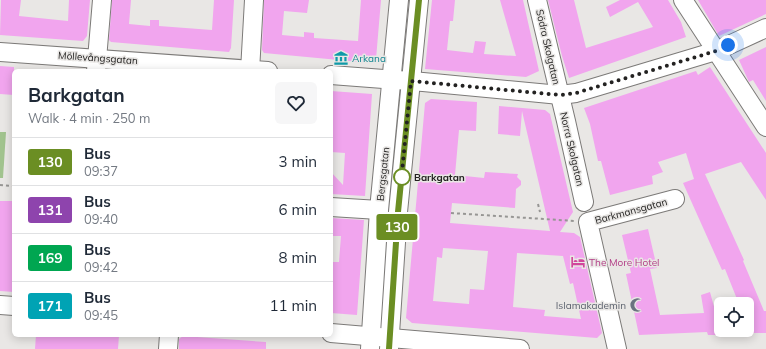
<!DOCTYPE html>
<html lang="en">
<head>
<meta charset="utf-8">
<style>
  body { margin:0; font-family:Mulish,sans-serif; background:#f6f6f7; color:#1f2937; height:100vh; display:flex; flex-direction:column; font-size:15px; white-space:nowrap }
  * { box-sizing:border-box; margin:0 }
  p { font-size:13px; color:#747a83 }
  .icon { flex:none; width:22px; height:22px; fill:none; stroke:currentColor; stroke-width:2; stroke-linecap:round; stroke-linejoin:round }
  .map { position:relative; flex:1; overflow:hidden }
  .panel { position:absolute; left:12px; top:69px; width:321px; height:268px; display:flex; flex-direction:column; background:#fff; border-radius:6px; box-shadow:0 2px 10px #0003 }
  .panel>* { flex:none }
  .badge { padding:0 8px; border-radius:3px; font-size:14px; line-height:26px }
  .tools { position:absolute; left:714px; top:297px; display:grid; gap:8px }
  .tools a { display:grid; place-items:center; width:40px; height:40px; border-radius:6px; background:#fff; box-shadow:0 2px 10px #0003; font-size:20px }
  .you { position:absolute; width:20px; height:20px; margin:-10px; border:3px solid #fff; border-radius:50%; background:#1a73e8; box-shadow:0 0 0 6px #1a73e833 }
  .map>.badge { position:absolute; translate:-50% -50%; box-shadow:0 0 0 2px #fff }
  .round { display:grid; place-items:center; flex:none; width:42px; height:42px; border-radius:6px; background:#f6f6f7 }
  .headline { display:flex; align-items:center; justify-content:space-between; height:68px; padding:0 16px }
  h1 { font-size:19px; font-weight:700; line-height:30px }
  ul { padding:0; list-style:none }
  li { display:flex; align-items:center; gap:12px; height:48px; padding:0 16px; border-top:1px solid #e0e1e3 }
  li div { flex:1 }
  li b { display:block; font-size:15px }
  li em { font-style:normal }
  li .badge { min-width:44px; font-weight:700; text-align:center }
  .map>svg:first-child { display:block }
</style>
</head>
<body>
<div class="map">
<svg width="766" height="349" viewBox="0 0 766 349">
  <rect width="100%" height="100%" fill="#e9e7e5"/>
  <path fill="#a1c38e" d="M0 132H6L3 178H0Z"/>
  <g fill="#f1a5ee" fill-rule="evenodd">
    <path d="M1 0H21L19 16 68 21 69 0H90L87 36 83 41 0 35Z"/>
    <path d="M112 0H131L129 24 150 26V20H159V26L212 30 214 0H234L231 48 229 52 111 42 109 40Z"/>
    <path d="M264 0H309L307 13 284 11 282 35 304 37V32L314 33V38L358 41 361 0H381L376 59 371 63 264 53 262 50Z"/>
    <path d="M432 0H455L453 21H450L447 50 473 53 475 41 486 42 484 54 516 56 500 0H523L539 71 526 77 425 69Z"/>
    <path d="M548 0H574L586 48 653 27 638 2 610 17 606 7 620 0H668L681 22 686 37 569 78 562 56Z"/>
    <path d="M698 0H766V14L719 36Z"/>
    <path d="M766 47V101L753 80 749 82 739 60Z"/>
    <path d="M0 66 14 67V95L0 94Z"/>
    <path d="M710 67 766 153V200L741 162 705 174 744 260 743 261 764 311H766V333H747V304H739L725 269 722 270 683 183 694 179 686 153 658 162 663 172 652 176 653 184 610 195 601 161H598L590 124 584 108 696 71 698 75Z"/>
    <path d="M331 91 372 94 365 196 331 194V172L343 185 345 153 331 152Z"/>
    <path d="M431 99 477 102 476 131 459 130 455 175 484 178 485 172 518 174 517 177 521 181V185L516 189 515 208 452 203 450 223 550 231 522 111 520 136 498 134 499 106 545 110 550 114 573 212 560 232 574 233 580 237 602 333 597 338 412 323 406 318 425 103ZM443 248 488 251 484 290 470 289 469 304 433 301 437 257 442 258ZM517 253 563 256 570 284 573 283 581 319 544 316 545 310 513 307Z"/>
    <path d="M0 201H14V292L0 291Z"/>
    <path d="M331 218 364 220 357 315 331 313V262H339L341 236H331Z"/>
    <path d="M648 229 657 268 650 269 660 315 704 313 701 295 710 292 716 314H721V335H708L707 332 639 335 626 274 631 273 622 235Z"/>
    <path d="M36 335H119L118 349H35Z"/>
    <path d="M183 336 266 342V349H179V339Z"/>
  </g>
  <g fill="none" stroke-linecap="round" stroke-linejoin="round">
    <defs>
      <g id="minor">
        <path d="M537 0 566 121 584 202"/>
        <path d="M683 0 766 127"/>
        <path d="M0 52 268 71"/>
        <path d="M96 71 102 0"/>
        <path d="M250 71 254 0"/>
        <path d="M331 75 423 82 560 95 576 93 716 51 766 28"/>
        <path d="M331 207 379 210"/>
        <path d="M0 305 14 306"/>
        <path d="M331 333 520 349"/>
        <path d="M168 349 169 335"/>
        <path d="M370 349 379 210 399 0"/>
        <path d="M389 349 398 212 419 0"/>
        <path d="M617 349 588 222 675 199"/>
      </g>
    </defs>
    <use href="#minor" stroke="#7c7a78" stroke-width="20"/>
    <g stroke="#979694" stroke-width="2" stroke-dasharray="3 3" stroke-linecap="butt">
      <path d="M0 185 14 186"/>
      <path d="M538 204 540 212"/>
      <path d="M451 213 575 221"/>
    </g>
    <use href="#minor" stroke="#fff" stroke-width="18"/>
  </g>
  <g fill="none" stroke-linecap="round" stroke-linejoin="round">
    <defs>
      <path id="line" d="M389 349 398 212 419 0"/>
    </defs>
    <use href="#line" stroke="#fff" stroke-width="9"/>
    <use href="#line" stroke="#6b8e23" stroke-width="6"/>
    <path stroke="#232221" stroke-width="4" stroke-dasharray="0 7.2" d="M402 177 401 182 411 81 560 95 576 93 716 51 728 45"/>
  </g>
  <defs>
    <symbol id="museum-bare" viewBox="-9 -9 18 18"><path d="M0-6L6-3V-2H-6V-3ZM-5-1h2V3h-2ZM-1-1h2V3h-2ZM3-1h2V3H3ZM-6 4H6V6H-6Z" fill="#0f9aa8" stroke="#e9e7e5" stroke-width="2.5" paint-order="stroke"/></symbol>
    <symbol id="hotel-bare" viewBox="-9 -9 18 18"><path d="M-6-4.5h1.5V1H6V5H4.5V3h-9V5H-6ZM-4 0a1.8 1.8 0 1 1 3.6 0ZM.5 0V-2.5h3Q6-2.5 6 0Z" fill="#d1479c" stroke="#e9e7e5" stroke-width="2.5" paint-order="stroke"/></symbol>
    <symbol id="mosque-bare" viewBox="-9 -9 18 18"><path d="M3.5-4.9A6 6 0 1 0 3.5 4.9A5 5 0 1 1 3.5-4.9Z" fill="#6b7280" stroke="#e9e7e5" stroke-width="2.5" paint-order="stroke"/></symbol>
  </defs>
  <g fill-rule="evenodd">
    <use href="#museum-bare" x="331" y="48" width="20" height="20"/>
    <use href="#hotel-bare" x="568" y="252" width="20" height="20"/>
    <use href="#mosque-bare" x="627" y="295" width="20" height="20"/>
  </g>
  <circle fill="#fff" stroke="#6b8e23" stroke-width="2" cx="402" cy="177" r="8"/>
  <g text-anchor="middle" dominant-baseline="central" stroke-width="3" stroke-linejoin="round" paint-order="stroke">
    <g font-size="10" fill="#232221" stroke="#e9e7e5">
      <text transform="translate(548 47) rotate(77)">Södra Skolgatan</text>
      <text transform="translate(98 58) rotate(4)">Möllevångsgatan</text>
      <text transform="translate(572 149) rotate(77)">Norra Skolgatan</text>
      <text transform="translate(383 174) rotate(-84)">Bergsgatan</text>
      <text transform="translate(631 211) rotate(-15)">Barkmansgatan</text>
    </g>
    <g font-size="10" fill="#0d838f" stroke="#e9e7e5" text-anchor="start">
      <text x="352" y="58">Arkana</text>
    </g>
    <g font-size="10" font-weight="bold" fill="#232221" stroke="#e9e7e5" text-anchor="start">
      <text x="414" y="177">Barkgatan</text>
    </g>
    <g font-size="10" fill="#b23c85" stroke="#e9e7e5" text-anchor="start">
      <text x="589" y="262">The More Hotel</text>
    </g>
    <g font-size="10" fill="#5b616d" stroke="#e9e7e5" text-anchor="end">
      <text x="626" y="305">Islamakademin</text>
    </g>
  </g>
</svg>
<div class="tools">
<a><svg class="icon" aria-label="locate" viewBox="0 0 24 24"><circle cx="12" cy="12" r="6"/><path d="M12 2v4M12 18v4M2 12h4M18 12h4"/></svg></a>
</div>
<div class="you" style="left:728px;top:45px"></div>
<b class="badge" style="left:397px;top:227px;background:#6b8e23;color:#fff">130</b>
<section class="panel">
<div class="headline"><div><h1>Barkgatan</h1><p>Walk · 4 min · 250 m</p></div><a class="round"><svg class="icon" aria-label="heart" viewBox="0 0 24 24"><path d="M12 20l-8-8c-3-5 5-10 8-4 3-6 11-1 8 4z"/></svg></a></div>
<ul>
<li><span class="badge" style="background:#6b8e23;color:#fff">130</span><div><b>Bus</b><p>09:37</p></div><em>3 min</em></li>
<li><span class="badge" style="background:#8e44ad;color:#fff">131</span><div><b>Bus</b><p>09:40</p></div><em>6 min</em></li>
<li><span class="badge" style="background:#00a651;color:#fff">169</span><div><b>Bus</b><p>09:42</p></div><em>8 min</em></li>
<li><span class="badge" style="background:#00a3b4;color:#fff">171</span><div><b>Bus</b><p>09:45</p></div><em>11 min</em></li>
</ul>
</section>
</div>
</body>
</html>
